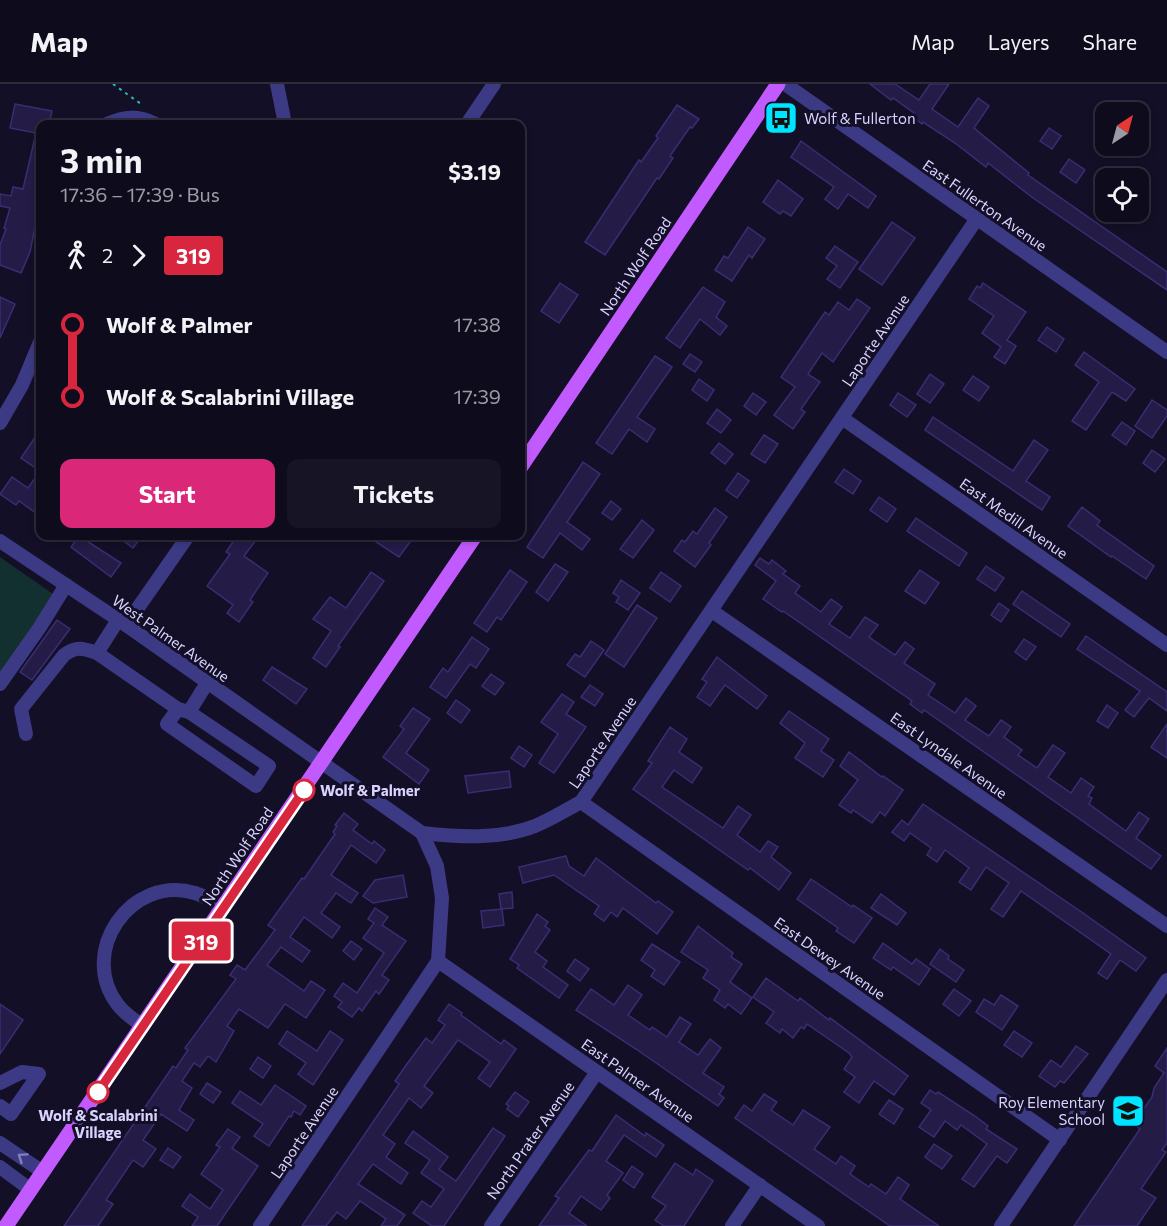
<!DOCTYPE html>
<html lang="en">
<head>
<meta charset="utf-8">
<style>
  body { margin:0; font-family:Commissioner,sans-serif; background:#171425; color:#f1f3f6; height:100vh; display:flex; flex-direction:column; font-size:22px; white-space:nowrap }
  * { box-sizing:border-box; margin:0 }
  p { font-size:20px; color:#9b9ba3 }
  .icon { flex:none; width:33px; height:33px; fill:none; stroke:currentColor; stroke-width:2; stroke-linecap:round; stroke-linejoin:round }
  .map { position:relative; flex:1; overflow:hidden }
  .drawer { position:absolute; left:36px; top:36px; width:489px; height:420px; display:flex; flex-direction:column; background:#0e0b1c; border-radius:12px; box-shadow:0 3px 9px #0003,0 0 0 2px #2e2b3b }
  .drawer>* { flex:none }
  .badge { padding:0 12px; border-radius:4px; font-size:21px; line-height:39px }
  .needle { width:39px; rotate:36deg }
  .controls { position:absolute; left:1095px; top:18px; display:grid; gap:12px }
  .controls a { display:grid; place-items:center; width:54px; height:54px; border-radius:12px; background:#0e0b1c; box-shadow:0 3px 9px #0003,0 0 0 2px #2e2b3b; font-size:30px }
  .map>.badge { position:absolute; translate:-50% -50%; box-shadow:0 0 0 3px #fff }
  .legs { display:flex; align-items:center; gap:9px; height:66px; padding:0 24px; font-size:20px }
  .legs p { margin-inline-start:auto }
  .overview { display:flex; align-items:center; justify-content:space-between; height:102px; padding:0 24px }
  h1 { font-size:33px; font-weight:700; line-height:45px }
  .button { display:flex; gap:12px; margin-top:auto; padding:12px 24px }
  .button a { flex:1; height:69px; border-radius:12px; background:#db2777; color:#fff; font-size:24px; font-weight:700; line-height:69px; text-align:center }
  .button a+a { background:#171425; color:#f1f3f6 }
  ul { padding:0 24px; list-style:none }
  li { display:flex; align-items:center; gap:21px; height:72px; font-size:22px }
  li i { display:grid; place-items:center; width:9px; height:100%; margin:0 8px; background:currentColor }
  li i::after { content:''; width:15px; height:15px; margin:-8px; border:4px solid; border-radius:50%; background:#0e0b1c }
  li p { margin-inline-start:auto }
  li:first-child i { background:linear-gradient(#0000 50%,currentColor 0) }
  li:last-child i { background:linear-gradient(currentColor 50%,#0000 0) }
  header { display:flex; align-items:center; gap:36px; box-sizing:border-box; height:84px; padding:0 30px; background:#0e0b1c; border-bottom:2px solid #2e2b3b }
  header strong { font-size:28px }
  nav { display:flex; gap:33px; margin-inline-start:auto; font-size:21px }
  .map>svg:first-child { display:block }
</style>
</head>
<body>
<header>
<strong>Map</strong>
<nav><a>Map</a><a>Layers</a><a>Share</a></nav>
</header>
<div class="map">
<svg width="1167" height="1142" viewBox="0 0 1167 1142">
  <rect width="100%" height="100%" fill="#130f26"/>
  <path fill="#12302f" d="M0 473 53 510 0 594Z"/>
  <g fill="#241b47" stroke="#3b2d73" stroke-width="1.5">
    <path d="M870 0H895L919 16 930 0H949L932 25 958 43 978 14 989 22 974 44 1029 89 1028 91 1167 188V206L1033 114 988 79 986 83 955 59 923 38 922 40 912 32 914 29 893 14 891 16Z"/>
    <path d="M15 20 52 27 49 40 40 39V118L30 168 21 189 0 181V161L6 145 4 144 10 124 0 122V110L11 112 13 103 23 105 36 49 10 44Z"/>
    <path d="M677 21 699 35 692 44 690 43 670 72 673 74 659 95 657 94 605 171 585 158 639 76 641 78 658 54 656 52Z"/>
    <path d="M1049 44 1061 52 1052 65 1040 57Z"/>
    <path d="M801 57 876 112 868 124 848 110 838 125 825 115 834 103 791 73Z"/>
    <path d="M1069 75 1085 86 1076 99 1060 88Z"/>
    <path d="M778 96 803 115 791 132 783 127 780 130 763 118Z"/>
    <path d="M892 138 915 154 882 201 859 185Z"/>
    <path d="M748 143 765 155 752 174 749 171 732 197 715 186 724 172 728 174Z"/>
    <path d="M835 162 858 178 840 204 827 195 837 182 826 174Z"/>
    <path d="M560 199 578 211 559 239 541 227Z"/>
    <path d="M983 199 1026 228 1007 256 1016 262 1005 280 994 273 1001 263 982 249 994 232 969 215 977 202 980 204Z"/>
    <path d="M703 203 725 218 716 233 727 242 720 251 700 235 680 264 666 254Z"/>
    <path d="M0 213 15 220 0 254Z"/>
    <path d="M857 215 870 224 833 278 822 269 808 290 820 298 801 325 805 328 793 345 774 331 795 303 781 293 825 228 829 231 838 218 849 226Z"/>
    <path d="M1047 243 1064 255 1056 268 1038 256Z"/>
    <path d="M1084 268 1135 305 1126 317 1112 308 1086 346 1072 337 1099 298 1075 281Z"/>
    <path d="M690 270 702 278 695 288 683 280Z"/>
    <path d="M655 272 672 283 637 333 655 345 647 358 629 345 612 370 596 359Z"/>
    <path d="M930 290 944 300 930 319 917 310Z"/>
    <path d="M973 292 989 303 979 317 963 306Z"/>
    <path d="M699 295 714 306 707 317 692 306Z"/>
    <path d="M753 309 766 318 756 331 744 322Z"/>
    <path d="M898 309 916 321 907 333 890 321Z"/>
    <path d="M1152 316 1167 326V332L1152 354 1135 342Z"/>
    <path d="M717 325 731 336 721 349 707 339Z"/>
    <path d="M933 333 1013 387 1034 356 1048 366 1026 397 1050 413 1042 426 925 346Z"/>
    <path d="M1122 338 1135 347 1126 361 1112 351Z"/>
    <path d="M40 346V432L19 417 16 421 0 410 12 393 28 404 40 387 21 374Z"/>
    <path d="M764 351 778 360 765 379 751 370Z"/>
    <path d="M719 359 733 370 725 380 711 369Z"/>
    <path d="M1152 366 1165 375 1155 388 1143 379Z"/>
    <path d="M583 378 600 390 567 438 590 455 582 466 560 449 543 474 527 463Z"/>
    <path d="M844 385 861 397 853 410 835 398Z"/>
    <path d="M738 389 749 397 737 414 726 406Z"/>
    <path d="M879 413 896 425 887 438 870 426Z"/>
    <path d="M611 417 621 425 612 436 602 429Z"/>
    <path d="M1082 423 1100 437 1097 441 1154 482 1146 495 1112 472 1111 473 1068 442Z"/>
    <path d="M715 424 727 433 709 459 711 461 695 483 674 467 682 456 685 458 693 447 697 450Z"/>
    <path d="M916 434 967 469 959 482 907 447Z"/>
    <path d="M642 436 654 446 633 474 620 465Z"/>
    <path d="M79 452 121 479 111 493 71 463Z"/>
    <path d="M117 452H142L133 464Z"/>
    <path d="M237 452H259L244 472 268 489 250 516 253 518 239 538 227 529 233 521 207 502 230 470 226 468Z"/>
    <path d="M367 452H400L410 458 399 473Z"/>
    <path d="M760 474 769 480 772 476 786 487 783 490 800 502 795 509 821 528 831 515 842 523 829 540 850 554 865 533 878 541 869 553 895 571 905 558 914 565 904 579 935 600 928 611 955 629 966 614 976 622 965 636 989 652 1001 636 1011 643 1004 653 1022 666 1018 671 1037 684 1053 661 1065 669 1048 693 1071 709 1081 694 1094 703 1088 712 1092 714 1089 720 1126 747 1139 728 1149 735 1136 754 1161 772 1151 785 924 626 922 629 910 620 912 617 783 527 782 528 763 515 776 497 755 481Z"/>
    <path d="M555 480 568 488 548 517 536 508Z"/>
    <path d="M986 482 1004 494 995 507 977 495Z"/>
    <path d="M510 486 527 498 501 536 497 533 487 548 474 539Z"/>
    <path d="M920 486 939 499 925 520 905 507Z"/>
    <path d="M371 488 384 497 338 562 340 563 326 583 313 574 331 547 313 535 330 513 346 524Z"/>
    <path d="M661 488 681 502 670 518 650 504Z"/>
    <path d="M621 496 640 509 628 526 616 518 619 513 613 509Z"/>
    <path d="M1022 507 1070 540 1061 553 1013 520Z"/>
    <path d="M999 519 1009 526 1001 538 991 531Z"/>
    <path d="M637 521 657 534 624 583 605 570Z"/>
    <path d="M57 536 70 545 32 596 20 588Z"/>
    <path d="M1086 552 1167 608V627L1149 614 1134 633 1125 626 1140 607 1077 565Z"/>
    <path d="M472 553 489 565 476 584 470 580 446 614 430 603 443 584 448 588Z"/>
    <path d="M1024 555 1036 563 1026 576 1015 568Z"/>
    <path d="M591 557 604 566 585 593 567 581 575 570 580 573Z"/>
    <path d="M717 573 767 612 757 625 725 601 710 622 697 613 707 598 702 595Z"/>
    <path d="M272 583 307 605 296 620 263 596Z"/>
    <path d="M491 590 504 599 495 611 482 602Z"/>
    <path d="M590 601 603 610 595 622 581 613Z"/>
    <path d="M562 610 574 618 566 630 586 643 554 689 539 679 558 650 541 638Z"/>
    <path d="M456 616 470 626 461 639 447 629Z"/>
    <path d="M1107 621 1118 629 1108 644 1097 637Z"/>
    <path d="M413 624 430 635 406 669 429 686 419 700 383 673 404 645 400 642Z"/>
    <path d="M789 627 829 655 821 667 834 676 823 693 795 674 805 659 780 639Z"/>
    <path d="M1167 640V674L1151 663Z"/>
    <path d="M670 643 687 655 679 668 702 684 692 699 674 686 662 703 723 744 738 722 751 731 737 751 760 768 768 757 778 763 771 773 791 789 779 806 750 784 748 786 633 705 652 679 648 677Z"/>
    <path d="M519 662 532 671 524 683 511 674Z"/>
    <path d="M849 668 882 693 883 692 903 706 885 732 880 728 872 739 853 726 851 729 839 721 858 696 840 682Z"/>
    <path d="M509 687 511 703 468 709 465 692Z"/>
    <path d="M923 720 1083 829 1146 874 1136 887 1120 876 1107 895 1098 889 1111 870 1021 807 1003 833 991 825 1009 799 986 783 971 806 959 798 969 784 945 766 937 778 927 771 931 764 910 749 904 757 892 748 902 736 908 741Z"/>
    <path d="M344 729 358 740 353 746 372 760 374 757 385 766 376 779 351 761 331 791 358 809 351 819 336 809 321 829 340 843 332 854 304 833 290 853 310 867 302 878 281 863 267 881 304 907 311 897 325 906 317 918 306 934 285 920 268 944 239 925 227 942 234 947 216 978 208 972 200 983 194 979 182 997 192 1004 179 1026 194 1036 187 1047 161 1030 143 1056 156 1065 143 1083 133 1076 106 1116 113 1120 98 1142H64L173 982 176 984 188 966 185 964 236 895 230 891 237 881 245 886 275 846 268 841 302 794 304 795 335 750 333 748 337 742 335 741Z"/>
    <path d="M566 772 569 782 584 792 596 774 656 819 658 817 673 828 657 850 623 824 617 833 611 828 604 837 594 830 599 822 554 791 523 799 519 783Z"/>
    <path d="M403 791 407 813 373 819 363 812 375 796Z"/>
    <path d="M811 795 852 823 853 821 872 834 854 859 836 847 838 844 797 815Z"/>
    <path d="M512 808 513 824 501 825 499 810Z"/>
    <path d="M881 810 906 829 897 841 871 824Z"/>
    <path d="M375 824 388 833 382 841 406 857 382 891 389 896 379 910 376 907 362 927 359 924 352 933 338 923 342 918 334 912 343 899 357 909 384 869 363 854 374 839 368 835Z"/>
    <path d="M502 825 504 841 483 844 481 827Z"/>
    <path d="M537 830 548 838 545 842 550 846 535 868 547 877 543 883 568 901 559 914 517 884 519 881 510 875Z"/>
    <path d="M698 842 733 869 731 873 742 880 730 898 752 914 741 930 728 920 725 924 714 916 720 906 703 894 708 886 681 868Z"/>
    <path d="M351 857 362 865 354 876 343 867Z"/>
    <path d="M883 859 912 880 916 875 930 885 919 901 893 883 891 886 873 874Z"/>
    <path d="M652 860 680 878 664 901 651 892 655 886 641 876Z"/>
    <path d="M940 865 949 872 948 875 964 886 956 898 930 880Z"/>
    <path d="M575 875 589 885 580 897 567 887Z"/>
    <path d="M766 894 798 917 800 914 829 936 830 934 908 992 894 1011 874 997 859 1019 844 1008 855 993 844 985 852 973 849 969 807 940 804 945 801 943 793 954 782 945 780 949 766 939 774 928 753 913Z"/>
    <path d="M628 901 642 911 628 931 650 946 652 943 667 953 680 933 691 940 679 958 698 971 710 955 721 964 703 989 724 1003 719 1010 724 1014 718 1022 636 965 576 926 591 905 614 921Z"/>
    <path d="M954 905 971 917 959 932 943 920Z"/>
    <path d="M1001 911 1018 922 1002 946 976 928 984 915 994 921Z"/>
    <path d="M0 920 23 936 0 970Z"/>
    <path d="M449 920 462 929 461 931 501 960 504 956 516 965 490 1003 478 994 490 978 458 956 424 1002 433 1009 421 1024 409 1014 383 1051 395 1060 386 1073 408 1089 401 1100 373 1080 358 1100 405 1131 397 1142H381L386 1135 360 1117 346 1135 337 1128 326 1142H302L399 1000 395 997 404 984 426 954 432 959 445 941 438 936Z"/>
    <path d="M287 947 317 967 330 947 343 956 313 1001 298 990 306 979 279 960Z"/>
    <path d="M1014 947 1032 959 1022 973 1004 961Z"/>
    <path d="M1076 962 1088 970 1064 999 1060 997 1055 1003 1039 992 1051 976 1061 983Z"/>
    <path d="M1167 964V1059L1162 1066 1166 1068 1141 1105 1156 1114 1137 1142H1074L1140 1045 1133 1040 1152 1013 1154 1004 1164 989 1155 982Z"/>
    <path d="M258 973 271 982 263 994 250 985Z"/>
    <path d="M207 999 221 1008 213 1019 200 1010Z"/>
    <path d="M275 1001 306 1022 300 1031 294 1027 291 1033 289 1032 269 1062 254 1052 263 1040 232 1019 240 1007 261 1021Z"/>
    <path d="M930 1006 936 1010 938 1008 975 1032 988 1042 986 1045 1017 1065 1007 1079 997 1072 974 1103 962 1095 987 1060 961 1041 957 1046 945 1037 934 1053 919 1043 931 1026 921 1019Z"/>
    <path d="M515 1008 529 1018 518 1033 507 1025 509 1022 506 1020Z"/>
    <path d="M764 1010 777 1018 771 1026 793 1041 803 1026 830 1043 814 1065 836 1080 841 1072 855 1082 850 1090 869 1103 871 1100 886 1110 898 1093 909 1101 900 1115 939 1142H890L735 1034 744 1021 752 1027Z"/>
    <path d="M889 1016 903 1025 894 1040 879 1030Z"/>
    <path d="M616 1031 645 1052 646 1049 664 1061 656 1073 624 1051 606 1077 623 1089 607 1111 610 1114 601 1126 581 1112 569 1129 587 1142H539L559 1114 555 1112 589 1066 592 1067Z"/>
    <path d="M493 1044 505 1052 444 1142H432L413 1129 422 1117 431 1123 444 1105 421 1089 430 1076 405 1059 413 1047 448 1073 439 1085 456 1097Z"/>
    <path d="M228 1045 240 1053 232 1064 258 1082 217 1142H192L198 1133 182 1122 190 1110 210 1125 223 1106 201 1090 220 1063 216 1061Z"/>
    <path d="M934 1060 952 1072 942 1085 925 1073Z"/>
    <path d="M168 1064 181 1073 173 1084 160 1076Z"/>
    <path d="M675 1079 693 1091 696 1085 713 1097 684 1142H664L655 1136 666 1122 652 1113Z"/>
    <path d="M632 1082 643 1090 634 1104 623 1096Z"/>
  </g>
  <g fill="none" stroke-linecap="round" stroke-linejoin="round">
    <path stroke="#2fb8b0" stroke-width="2" stroke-dasharray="3 4.5" stroke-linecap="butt" d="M113 0 141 20"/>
    <g stroke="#3d3a85" stroke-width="14">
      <path d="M277 0 285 40"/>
      <path d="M785 0 1167 268"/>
      <path d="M107 40C125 32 137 31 156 40"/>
      <path d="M467 40 494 0"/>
      <path d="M842 334 1167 561"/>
      <path d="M0 339 22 301 40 258"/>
      <path d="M0 457 126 541 422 749C458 753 499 756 535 742 550 736 566 726 581 718L976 136"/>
      <path d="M712 527 1167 842"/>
      <path d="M118 536 97 569 178 625 189 628 269 682 256 702 167 640 178 625"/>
      <path d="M126 541 188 452"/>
      <path d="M0 600 40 543 66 501"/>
      <path d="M189 628 207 599"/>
      <path d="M26 650 21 625 64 571C76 562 83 564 97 569"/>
      <path d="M581 718 1060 1056"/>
      <path d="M438 877 818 1142"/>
      <path d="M143 942C134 936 125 930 118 921 77 868 131 790 195 809 205 812 214 818 223 825"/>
      <path d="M0 999 22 988 39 990 11 1030 0 1022"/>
      <path d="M0 1059 43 1088"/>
      <path d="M0 1083 31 1106"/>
      <path d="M260 1142 438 877 442 814 437 782 422 749"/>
      <path d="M491 1142 597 988"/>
      <path d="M732 1142 760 1101"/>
      <path d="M1001 1142 1167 896"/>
    </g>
    <g stroke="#c25bff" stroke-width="15">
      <path d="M520 384 778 0"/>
      <path d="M6 1142 475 452"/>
    </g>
  </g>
  <defs><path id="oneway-chevron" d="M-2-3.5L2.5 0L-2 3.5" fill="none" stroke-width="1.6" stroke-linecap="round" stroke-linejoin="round" transform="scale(1.5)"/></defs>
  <use stroke="#837fbc" href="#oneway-chevron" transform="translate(22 1073) rotate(-146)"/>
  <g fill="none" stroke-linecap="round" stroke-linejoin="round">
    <defs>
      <path id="line-1" d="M98 1008 304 706"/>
    </defs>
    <use href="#line-1" stroke="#fff" stroke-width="14"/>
    <use href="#line-1" stroke="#d7263d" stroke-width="9"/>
  </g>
  <defs>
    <symbol id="bus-square" viewBox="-11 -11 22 22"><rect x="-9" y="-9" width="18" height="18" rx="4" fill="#00e5ff" stroke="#130f26"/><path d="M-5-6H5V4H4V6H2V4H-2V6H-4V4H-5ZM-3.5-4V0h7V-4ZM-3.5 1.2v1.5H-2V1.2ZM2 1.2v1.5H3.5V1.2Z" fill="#111"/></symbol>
    <symbol id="school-square" viewBox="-11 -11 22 22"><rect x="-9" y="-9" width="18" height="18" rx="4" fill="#00e5ff" stroke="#130f26"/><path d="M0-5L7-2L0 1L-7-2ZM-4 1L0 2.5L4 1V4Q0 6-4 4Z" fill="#111"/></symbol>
  </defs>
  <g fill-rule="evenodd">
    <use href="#bus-square" x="762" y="15" width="38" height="38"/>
    <use href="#school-square" x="1109" y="1008" width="38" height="38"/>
  </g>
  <g fill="#fff" stroke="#d7263d" stroke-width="3">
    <circle cx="304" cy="706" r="10"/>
    <circle cx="98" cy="1008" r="10"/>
  </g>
  <g text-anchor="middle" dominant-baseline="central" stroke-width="6" stroke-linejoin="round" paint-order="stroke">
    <g font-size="15" fill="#d9d4ff" stroke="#130f26" text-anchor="start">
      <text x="804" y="34">Wolf &amp; Fullerton</text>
      <text x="1105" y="1018" text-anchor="end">Roy Elementary<tspan x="1105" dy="17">School</tspan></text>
    </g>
    <g font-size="15" fill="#d9d4ff" stroke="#130f26">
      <text transform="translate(985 121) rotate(35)">East Fullerton Avenue</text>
      <text transform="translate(635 182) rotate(-56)">North Wolf Road</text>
      <text transform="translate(875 256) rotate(-56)">Laporte Avenue</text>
      <text transform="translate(1014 434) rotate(35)">East Medill Avenue</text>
      <text transform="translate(171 554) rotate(35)">West Palmer Avenue</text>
      <text transform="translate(602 658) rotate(-56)">Laporte Avenue</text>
      <text transform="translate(949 671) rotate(35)">East Lyndale Avenue</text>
      <text transform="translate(237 772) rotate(-56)">North Wolf Road</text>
      <text transform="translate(830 874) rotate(35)">East Dewey Avenue</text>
      <text transform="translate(638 996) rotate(35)">East Palmer Avenue</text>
      <text transform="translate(304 1048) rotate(-56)">Laporte Avenue</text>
      <text transform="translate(530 1056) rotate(-55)">North Prater Avenue</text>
    </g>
    <g font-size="15" font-weight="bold" fill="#d9d4ff" stroke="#130f26" text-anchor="start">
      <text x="320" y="706">Wolf &amp; Palmer</text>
      <text x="98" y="1031" text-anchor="middle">Wolf &amp; Scalabrini<tspan x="98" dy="17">Village</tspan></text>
    </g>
  </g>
</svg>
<div class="controls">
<a><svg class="needle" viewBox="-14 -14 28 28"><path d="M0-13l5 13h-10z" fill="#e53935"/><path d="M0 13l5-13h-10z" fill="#9b9ba3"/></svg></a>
<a><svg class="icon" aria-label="locate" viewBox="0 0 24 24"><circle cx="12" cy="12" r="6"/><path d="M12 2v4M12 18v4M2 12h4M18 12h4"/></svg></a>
</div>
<b class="badge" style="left:201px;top:857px;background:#d7263d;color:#fff">319</b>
<section class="drawer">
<div class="overview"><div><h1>3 min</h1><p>17:36 – 17:39 · Bus</p></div><b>$3.19</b></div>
<div class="legs"><svg class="icon" aria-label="walk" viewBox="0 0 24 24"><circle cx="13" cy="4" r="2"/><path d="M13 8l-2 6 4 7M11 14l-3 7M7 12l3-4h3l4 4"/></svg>2<svg class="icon" aria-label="forward" viewBox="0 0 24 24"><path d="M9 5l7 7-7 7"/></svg><b class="badge" style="background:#d7263d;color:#fff">319</b></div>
<ul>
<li><i style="color:#d7263d"></i><b>Wolf &amp; Palmer</b><p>17:38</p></li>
<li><i style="color:#d7263d"></i><b>Wolf &amp; Scalabrini Village</b><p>17:39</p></li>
</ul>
<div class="button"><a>Start</a><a>Tickets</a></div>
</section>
</div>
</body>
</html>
